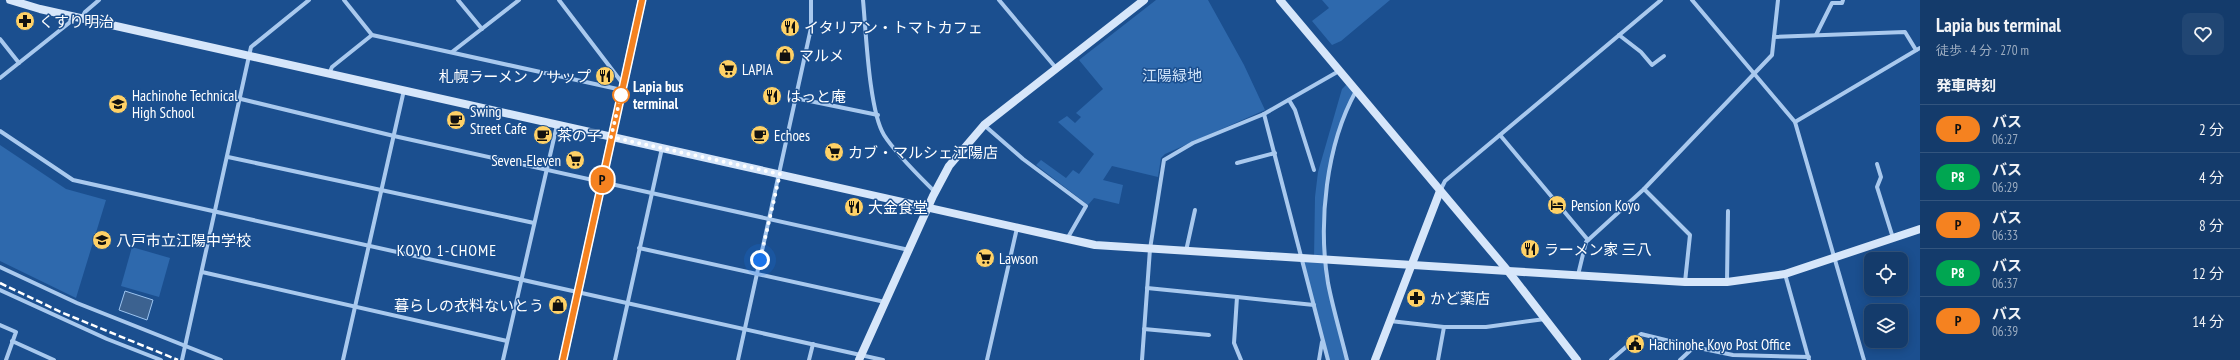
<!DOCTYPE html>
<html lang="ja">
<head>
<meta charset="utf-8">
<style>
  body { margin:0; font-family:"PT Sans Narrow","Noto Sans JP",sans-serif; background:#214673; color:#f1f3f6; height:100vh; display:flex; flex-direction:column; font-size:15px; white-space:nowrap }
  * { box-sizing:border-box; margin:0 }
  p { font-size:13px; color:#9dadc1 }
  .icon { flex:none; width:22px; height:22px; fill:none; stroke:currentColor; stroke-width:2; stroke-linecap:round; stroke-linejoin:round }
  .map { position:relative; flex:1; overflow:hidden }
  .panel { display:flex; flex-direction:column; background:#143b6b; width:320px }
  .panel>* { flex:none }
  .badge { padding:0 8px; border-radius:13px; font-size:14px; line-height:26px }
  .tools { position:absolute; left:1864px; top:252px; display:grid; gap:8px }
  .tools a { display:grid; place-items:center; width:44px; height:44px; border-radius:8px; background:#143b6b; box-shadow:0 2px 10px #0003,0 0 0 1px #33557e; font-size:20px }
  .you { position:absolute; width:20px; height:20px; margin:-10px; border:3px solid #fff; border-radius:50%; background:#1a73e8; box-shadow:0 0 0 6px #1a73e833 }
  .map>.badge { position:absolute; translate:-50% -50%; box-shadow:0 0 0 2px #fff }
  h2 { padding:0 16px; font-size:15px; line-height:36px }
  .round { display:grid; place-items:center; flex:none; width:42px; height:42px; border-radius:8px; background:#214673 }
  .overview { display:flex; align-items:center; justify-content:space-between; height:68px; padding:0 16px }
  h1 { font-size:19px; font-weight:800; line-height:30px }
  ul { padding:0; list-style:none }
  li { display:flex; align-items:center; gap:12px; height:48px; padding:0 16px; border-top:1px solid #33557e }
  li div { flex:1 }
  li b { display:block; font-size:15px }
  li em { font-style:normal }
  li .badge { min-width:44px; font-weight:700; text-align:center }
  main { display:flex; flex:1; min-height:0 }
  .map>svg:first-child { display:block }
</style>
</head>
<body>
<main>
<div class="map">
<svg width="1920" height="360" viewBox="0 0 1920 360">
  <rect width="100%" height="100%" fill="#1b4f8f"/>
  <g fill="#2e69ad">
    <path d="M1156 0H1208L1244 65 1265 110 1165 154 1161 158 1158 177 1112 166 1103 180 1123 185 1119 204 1094 198 1088 205 1036 165 1041 160 1066 178 1073 170 1079 174 1094 154 1058 122 1067 116 1075 123 1081 117 1076 113 1103 89 1079 60Z"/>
    <path d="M1322 0H1390L1341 41 1332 45 1312 21 1329 8Z"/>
    <path d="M1349 82 1356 91 1343 118 1327 185 1325 230 1328 284 1347 360H1328L1303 259H1314L1315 197 1318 172 1342 89Z"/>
    <path d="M0 145 66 189 106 200 76 298 0 261Z"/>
    <path d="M132 247 170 258 159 297 121 286Z"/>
  </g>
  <path fill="#3c6290" stroke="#9cc4f0" d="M125 291 153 300 147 320 119 310Z"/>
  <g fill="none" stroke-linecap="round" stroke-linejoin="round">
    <g stroke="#a9c9ee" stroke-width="4">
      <path d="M344 0 372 35 622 90"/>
      <path d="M458 0 482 29"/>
      <path d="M559 0 623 84"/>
      <path d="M863 0C866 31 869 111 884 135 896 154 919 176 935 192"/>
      <path d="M999 0 1056 68"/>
      <path d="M1692 0 1795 122 1864 360"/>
      <path d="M82 18 85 12 99 0"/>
      <path d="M1619 35 1641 52 1652 65 1664 56"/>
      <path d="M1816 35 1832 3H1842L1843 0"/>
      <path d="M1774 37 1905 32 1916 50"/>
      <path d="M0 39 19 63"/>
      <path d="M452 52 519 0"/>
      <path d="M329 74 332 67 372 35"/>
      <path d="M0 78 69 23 73 17"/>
      <path d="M795 98 878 115"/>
      <path d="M241 99 394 136 909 250"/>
      <path d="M1289 100 1295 110 1314 170"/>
      <path d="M1264 114 1328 360"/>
      <path d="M1795 122 1920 48"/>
      <path d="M984 125 1023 159 1086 206 1067 239"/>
      <path d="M0 131 73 180 883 360"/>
      <path d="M1500 135 1588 240"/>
      <path d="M228 157 534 223"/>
      <path d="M1237 163 1275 153"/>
      <path d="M1877 164 1881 177 1877 187 1893 238"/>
      <path d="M1644 189 1690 235 1685 282"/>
      <path d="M1440 191 1445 181 1661 0"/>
      <path d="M639 248 885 302"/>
      <path d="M1186 251 1195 210"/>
      <path d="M0 267 77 303 221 360"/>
      <path d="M202 272 507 341"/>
      <path d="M1785 274 1809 360"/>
      <path d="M1578 275 1586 242 1644 189 1772 55 1778 0"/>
      <path d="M1727 282 1728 211"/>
      <path d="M1147 288 1237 297"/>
      <path d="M0 290 107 339 161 360"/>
      <path d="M1390 321 1444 327H1486L1545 319"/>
      <path d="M0 325 16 332 6 360"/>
      <path d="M1144 329 1209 335"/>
      <path d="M12 341 54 360"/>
      <path d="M182 360 251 47 309 0"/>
      <path d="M343 360 404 90"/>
      <path d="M503 360 557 125"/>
      <path d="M615 360 662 148"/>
      <path d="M738 360 811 28V0"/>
      <path d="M809 360 813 344"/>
      <path d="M987 360 1017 228"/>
      <path d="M1142 360 1150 249 1164 160 1193 143 1264 114 1339 71"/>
      <path d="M1241 360 1234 343 1237 297 1314 305"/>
      <path d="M1319 360 1322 342"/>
      <path d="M1347 360C1341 335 1333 309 1328 283 1318 223 1326 145 1356 91"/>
      <path d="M1438 360 1444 327"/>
      <path d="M1611 360 1641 334 1694 347"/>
      <path d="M1680 360 1694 347 1733 355 1809 357"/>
    </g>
    <g stroke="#d6e6fa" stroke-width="8">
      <path d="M10 0 40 9 1095 245 1508 271 1685 282H1727L1785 274 1920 229"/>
      <path d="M1280 0 1508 271 1577 360"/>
      <path d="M563 360 642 0"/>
      <path d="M859 360 933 196 949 166 984 125 1144 0"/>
      <path d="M1375 360 1440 191"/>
    </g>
    <path stroke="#fff" stroke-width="2.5" stroke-dasharray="7 3" stroke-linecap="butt" d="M0 283 63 313 178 360"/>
  </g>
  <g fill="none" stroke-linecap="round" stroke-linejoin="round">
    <defs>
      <path id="line" d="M563 360 642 0"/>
    </defs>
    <use href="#line" stroke="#fff" stroke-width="9"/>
    <use href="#line" stroke="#f58220" stroke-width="6"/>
    <path stroke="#fff" stroke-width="4" stroke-dasharray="0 7.2" d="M621 95 611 137 780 174 760 260"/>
  </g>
  <defs>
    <symbol id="pharmacy-disc" viewBox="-11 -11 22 22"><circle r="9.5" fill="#ffd166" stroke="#1b4f8f"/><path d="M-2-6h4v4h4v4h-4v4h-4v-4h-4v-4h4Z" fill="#111"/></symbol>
    <symbol id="restaurant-disc" viewBox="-11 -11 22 22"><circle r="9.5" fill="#ffd166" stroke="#1b4f8f"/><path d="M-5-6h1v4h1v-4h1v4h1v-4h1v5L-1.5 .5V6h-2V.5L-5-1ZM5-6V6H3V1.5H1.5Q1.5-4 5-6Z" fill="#111"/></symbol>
    <symbol id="shop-disc" viewBox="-11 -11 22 22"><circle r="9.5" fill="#ffd166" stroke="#1b4f8f"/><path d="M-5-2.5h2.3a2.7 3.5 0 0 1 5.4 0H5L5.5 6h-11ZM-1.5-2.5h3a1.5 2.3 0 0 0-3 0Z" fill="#111"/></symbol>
    <symbol id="supermarket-disc" viewBox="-11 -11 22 22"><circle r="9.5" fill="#ffd166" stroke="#1b4f8f"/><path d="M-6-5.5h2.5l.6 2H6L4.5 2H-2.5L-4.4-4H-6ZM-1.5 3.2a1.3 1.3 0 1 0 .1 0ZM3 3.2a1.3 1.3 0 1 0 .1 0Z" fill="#111"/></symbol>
    <symbol id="school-disc" viewBox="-11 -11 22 22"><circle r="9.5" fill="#ffd166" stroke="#1b4f8f"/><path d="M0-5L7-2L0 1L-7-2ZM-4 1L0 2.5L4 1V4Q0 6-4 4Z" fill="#111"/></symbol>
    <symbol id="cafe-disc" viewBox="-11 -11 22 22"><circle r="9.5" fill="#ffd166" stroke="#1b4f8f"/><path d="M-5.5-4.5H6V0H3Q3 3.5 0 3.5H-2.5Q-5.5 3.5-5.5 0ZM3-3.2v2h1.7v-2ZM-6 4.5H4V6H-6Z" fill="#111"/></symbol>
    <symbol id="hotel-disc" viewBox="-11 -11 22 22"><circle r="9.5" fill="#ffd166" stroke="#1b4f8f"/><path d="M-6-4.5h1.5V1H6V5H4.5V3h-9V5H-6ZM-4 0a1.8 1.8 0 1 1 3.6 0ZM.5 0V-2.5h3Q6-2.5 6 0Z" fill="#111"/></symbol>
    <symbol id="civic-disc" viewBox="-11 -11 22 22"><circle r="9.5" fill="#ffd166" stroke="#1b4f8f"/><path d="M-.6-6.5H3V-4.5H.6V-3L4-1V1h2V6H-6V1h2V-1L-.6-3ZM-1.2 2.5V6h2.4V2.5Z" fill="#111"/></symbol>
  </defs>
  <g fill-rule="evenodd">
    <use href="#pharmacy-disc" x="14" y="10" width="22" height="22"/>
    <use href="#restaurant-disc" x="779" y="16" width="22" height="22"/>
    <use href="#shop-disc" x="774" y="44" width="22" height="22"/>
    <use href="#supermarket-disc" x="717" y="58" width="22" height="22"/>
    <use href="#restaurant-disc" x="594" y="65" width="22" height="22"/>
    <use href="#restaurant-disc" x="761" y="85" width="22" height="22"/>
    <use href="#school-disc" x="107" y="93" width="22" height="22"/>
    <use href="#cafe-disc" x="445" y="109" width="22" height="22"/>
    <use href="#cafe-disc" x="532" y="124" width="22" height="22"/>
    <use href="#cafe-disc" x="749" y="124" width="22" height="22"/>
    <use href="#supermarket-disc" x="823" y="141" width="22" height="22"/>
    <use href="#supermarket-disc" x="564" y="149" width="22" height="22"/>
    <use href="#hotel-disc" x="1546" y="194" width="22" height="22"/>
    <use href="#restaurant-disc" x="843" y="196" width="22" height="22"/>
    <use href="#school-disc" x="91" y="229" width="22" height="22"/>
    <use href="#restaurant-disc" x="1519" y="238" width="22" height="22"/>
    <use href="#supermarket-disc" x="974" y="247" width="22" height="22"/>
    <use href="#pharmacy-disc" x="1405" y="287" width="22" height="22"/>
    <use href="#shop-disc" x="547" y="294" width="22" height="22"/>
    <use href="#civic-disc" x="1624" y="333" width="22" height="22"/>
  </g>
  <circle fill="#fff" stroke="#f58220" stroke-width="2" cx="621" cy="95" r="8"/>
  <g text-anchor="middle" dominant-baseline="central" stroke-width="3" stroke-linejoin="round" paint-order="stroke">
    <g font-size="15" fill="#fff" stroke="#1b4f8f" text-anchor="start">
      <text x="39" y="21">くすり明治</text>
      <text x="804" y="27">イタリアン・トマトカフェ</text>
      <text x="799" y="55">マルメ</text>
      <text x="742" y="69">LAPIA</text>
      <text x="591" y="76" text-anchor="end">札幌ラーメン ノサップ</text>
      <text x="132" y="95">Hachinohe Technical<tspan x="132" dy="17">High School</tspan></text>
      <text x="786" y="96">はっと庵</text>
      <text x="470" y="111">Swing<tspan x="470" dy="17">Street Cafe</tspan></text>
      <text x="557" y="135">茶の子</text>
      <text x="774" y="135">Echoes</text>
      <text x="848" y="152">カブ・マルシェ江陽店</text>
      <text x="561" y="160" text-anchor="end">Seven-Eleven</text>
      <text x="1571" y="205">Pension Koyo</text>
      <text x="868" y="207">大金食堂</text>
      <text x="116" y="240">八戸市立江陽中学校</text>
      <text x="1544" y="249">ラーメン家 三八</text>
      <text x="999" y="258">Lawson</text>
      <text x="1430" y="298">かど薬店</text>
      <text x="544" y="305" text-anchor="end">暮らしの衣料ないとう</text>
      <text x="1649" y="344">Hachinohe Koyo Post Office</text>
    </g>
    <g font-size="15" fill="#cfe3fa" stroke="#1b4f8f">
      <text x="1172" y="75">江陽緑地</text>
    </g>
    <g font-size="15" font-weight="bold" fill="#fff" stroke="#1b4f8f" text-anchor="start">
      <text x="633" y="86">Lapia bus<tspan x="633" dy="17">terminal</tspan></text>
    </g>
    <g font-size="16" letter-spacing="1" fill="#fff" stroke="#1b4f8f">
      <text x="447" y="250">KOYO 1-CHOME</text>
    </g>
  </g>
</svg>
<div class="tools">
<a><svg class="icon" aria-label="locate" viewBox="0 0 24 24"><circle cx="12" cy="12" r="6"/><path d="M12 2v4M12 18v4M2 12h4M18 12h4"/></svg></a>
<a><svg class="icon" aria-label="layers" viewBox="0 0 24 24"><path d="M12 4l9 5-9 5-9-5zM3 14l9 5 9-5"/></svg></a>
</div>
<div class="you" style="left:760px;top:260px"></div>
<b class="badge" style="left:602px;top:180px;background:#f58220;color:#111">P</b>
</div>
<section class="panel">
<div class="overview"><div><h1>Lapia bus terminal</h1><p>徒歩 · 4 分 · 270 m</p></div><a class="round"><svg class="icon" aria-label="heart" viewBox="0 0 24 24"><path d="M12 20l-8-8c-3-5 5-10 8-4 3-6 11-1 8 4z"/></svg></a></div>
<h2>発車時刻</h2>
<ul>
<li><span class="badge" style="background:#f58220;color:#111">P</span><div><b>バス</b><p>06:27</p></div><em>2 分</em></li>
<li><span class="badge" style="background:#00a651;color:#fff">P8</span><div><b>バス</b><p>06:29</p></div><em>4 分</em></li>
<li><span class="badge" style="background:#f58220;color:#111">P</span><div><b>バス</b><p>06:33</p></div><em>8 分</em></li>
<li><span class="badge" style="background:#00a651;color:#fff">P8</span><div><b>バス</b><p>06:37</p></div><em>12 分</em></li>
<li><span class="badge" style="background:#f58220;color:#111">P</span><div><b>バス</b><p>06:39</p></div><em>14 分</em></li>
</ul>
</section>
</main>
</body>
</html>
